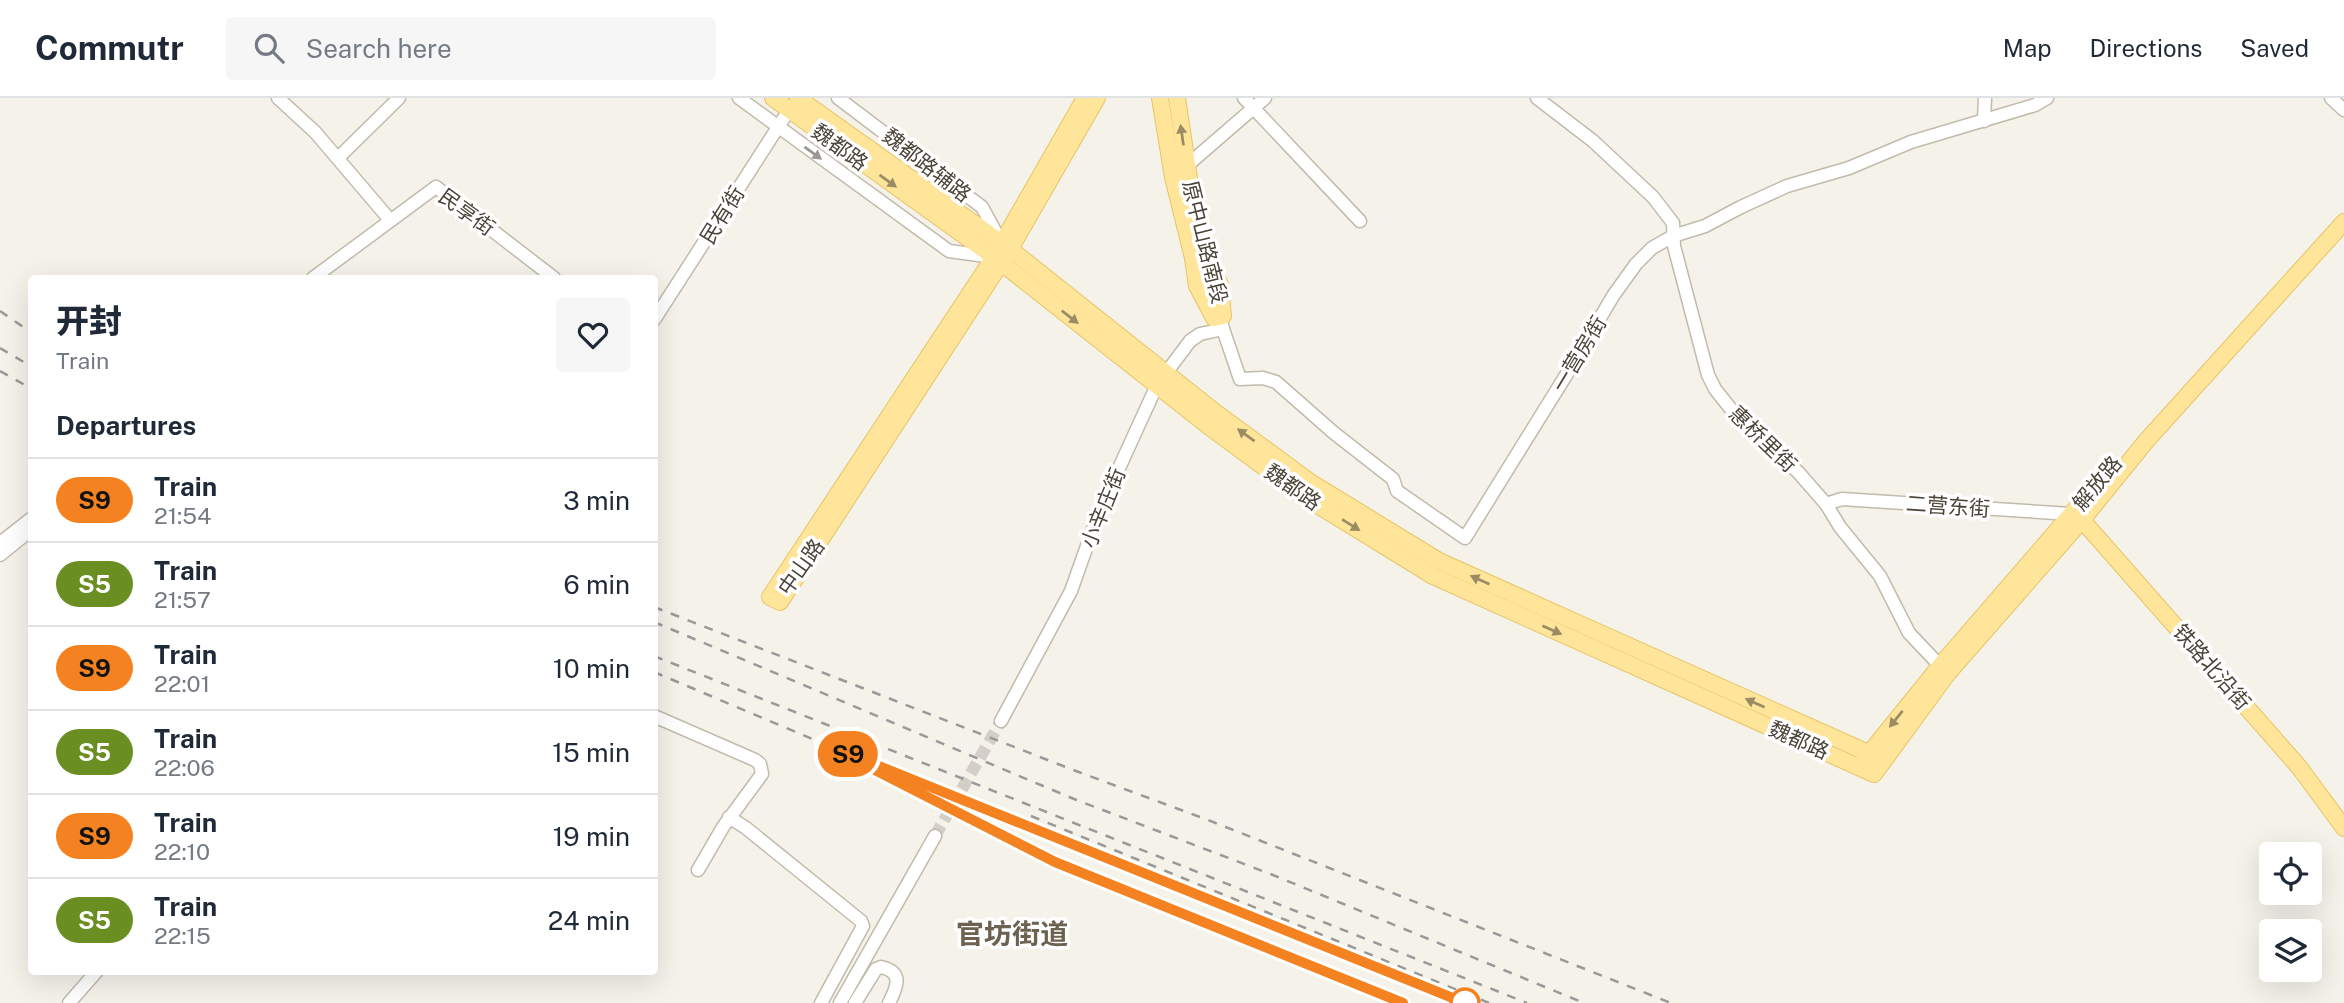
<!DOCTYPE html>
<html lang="en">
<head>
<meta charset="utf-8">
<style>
  body { margin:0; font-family:"Public Sans","Noto Sans SC",sans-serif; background:#f6f6f7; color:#1f2937; height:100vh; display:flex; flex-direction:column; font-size:26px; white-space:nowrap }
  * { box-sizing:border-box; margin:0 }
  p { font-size:23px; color:#747a83 }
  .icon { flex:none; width:38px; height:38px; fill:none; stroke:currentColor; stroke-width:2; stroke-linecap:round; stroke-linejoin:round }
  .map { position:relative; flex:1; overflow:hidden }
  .details { position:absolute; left:28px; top:177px; width:630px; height:700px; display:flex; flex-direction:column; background:#fff; border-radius:7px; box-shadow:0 7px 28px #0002 }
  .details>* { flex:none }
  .badge { padding:0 14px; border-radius:23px; font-size:24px; line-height:46px }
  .fabs { position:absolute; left:2259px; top:744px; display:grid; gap:14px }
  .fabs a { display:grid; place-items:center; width:63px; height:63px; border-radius:7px; background:#fff; box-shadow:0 7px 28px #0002; font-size:35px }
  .map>.badge { position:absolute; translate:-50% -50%; box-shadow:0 0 0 4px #fff }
  h2 { padding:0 28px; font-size:26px; line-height:63px }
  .round { display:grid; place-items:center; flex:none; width:74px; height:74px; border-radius:7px; background:#f6f6f7 }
  .head { display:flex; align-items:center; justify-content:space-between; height:119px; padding:0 28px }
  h1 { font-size:33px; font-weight:800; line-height:52px }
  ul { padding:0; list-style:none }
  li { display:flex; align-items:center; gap:21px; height:84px; padding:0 28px; border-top:2px solid #e0e1e3 }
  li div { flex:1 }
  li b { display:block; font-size:26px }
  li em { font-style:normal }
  li .badge { min-width:77px; font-weight:700; text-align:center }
  header { display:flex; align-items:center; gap:42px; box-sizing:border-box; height:98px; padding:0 35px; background:#fff; border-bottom:2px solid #e0e1e3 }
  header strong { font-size:33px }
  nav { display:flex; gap:38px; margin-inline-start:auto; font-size:24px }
  .search { width:490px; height:63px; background:#f6f6f7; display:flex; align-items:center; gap:18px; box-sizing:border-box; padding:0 24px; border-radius:7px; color:#747a83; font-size:26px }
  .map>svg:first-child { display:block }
</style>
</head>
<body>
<header>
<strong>Commutr</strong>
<div class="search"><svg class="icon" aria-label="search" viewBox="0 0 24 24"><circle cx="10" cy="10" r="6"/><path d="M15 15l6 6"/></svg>Search here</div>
<nav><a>Map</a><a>Directions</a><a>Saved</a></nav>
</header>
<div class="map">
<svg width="2344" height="905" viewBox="0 0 2344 905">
  <rect width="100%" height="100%" fill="#f5f2ea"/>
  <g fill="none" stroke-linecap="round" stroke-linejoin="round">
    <path stroke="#d3cfc6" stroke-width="12" stroke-dasharray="12 6" stroke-linecap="butt" d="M935 738 1001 623"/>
    <defs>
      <g id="minor">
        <path d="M278 0 315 34 390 122"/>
        <path d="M739 0 949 153 993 159"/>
        <path d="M838 0 982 109 1000 142"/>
        <path d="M1244 0 1360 123"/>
        <path d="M1537 0 1593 43 1653 99 1673 125 1674 148 1708 277 1715 291 1742 325 1798 374 1826 406 1840 429 1880 478 1909 535 1944 572"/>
        <path d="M2331 0 2344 12"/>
        <path d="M1984 23 1985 0"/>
        <path d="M338 60 399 0"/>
        <path d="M1183 71 1265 0"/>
        <path d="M313 180 436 89 554 180"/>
        <path d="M654 222 789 12"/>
        <path d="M1223 231 1240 281 1263 280 1276 284 1334 335 1393 381 1397 393 1465 440 1573 266 1613 198 1636 166 1652 150 1673 138 1705 128 1741 109 1787 88 1849 70 1911 44 2035 7 2047 0"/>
        <path d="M1826 406 1842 401 2071 416"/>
        <path d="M0 445 32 420"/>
        <path d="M0 457 32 431"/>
        <path d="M654 618 755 662 760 666 762 676 723 729 698 772"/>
        <path d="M1001 623 1071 493 1099 414 1157 287 1190 243 1200 236 1223 231 1221 223"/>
        <path d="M729 719 746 730 861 823 863 828 821 905"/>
        <path d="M69 905 97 873"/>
        <path d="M840 905 935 738"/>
        <path d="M855 905 876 871 881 869C904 874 897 889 889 905"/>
      </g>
      <g id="major">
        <path d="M773 0 994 159 1207 327 1303 398 1433 478 1874 676 1948 575 2082 422 2147 342 2344 124"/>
        <path d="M798 0 1010 151 1215 314 1310 384 1439 463 1884 662"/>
        <path d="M1085 0 994 159 770 499 780 504 1010 151 1097 0"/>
        <path d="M1160 0 1173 79 1193 160 1197 188 1214 220 1223 218 1220 187 1207 158 1192 100 1177 0"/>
        <path d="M2073 417 2082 422 2299 669 2344 730"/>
        <path d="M1864 662 1940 568 2105 377"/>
      </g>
    </defs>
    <use href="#minor" stroke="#c1bbac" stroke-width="15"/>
    <use href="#major" stroke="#e7c467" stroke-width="18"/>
    <use href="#minor" stroke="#fff" stroke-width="12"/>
    <use href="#major" stroke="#ffe59a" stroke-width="16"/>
    <g stroke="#999" stroke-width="2.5" stroke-dasharray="9 9" stroke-linecap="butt">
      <path d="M0 213 32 235"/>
      <path d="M0 250 32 269"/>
      <path d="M0 273 32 291"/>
      <path d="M654 509 1076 673 1208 722 1671 905"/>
      <path d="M654 524 1074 701 1273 777 1584 905"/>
      <path d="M654 558 1527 905"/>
      <path d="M654 574 822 645 1092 754"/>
      <path d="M916 693 1055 763 1403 905"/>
      <path d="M1031 718 1489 905"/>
    </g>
  </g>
  <defs><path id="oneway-solid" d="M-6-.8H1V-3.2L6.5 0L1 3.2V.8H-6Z" transform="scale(1.75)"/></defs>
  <g fill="#9b8c64">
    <use href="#oneway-solid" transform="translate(1182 37) rotate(-98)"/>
    <use href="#oneway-solid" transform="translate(888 83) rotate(36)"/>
    <use href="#oneway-solid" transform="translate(1070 219) rotate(38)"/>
    <use href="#oneway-solid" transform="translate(1246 337) rotate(-144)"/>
    <use href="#oneway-solid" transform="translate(1351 427) rotate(32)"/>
    <use href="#oneway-solid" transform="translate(1480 482) rotate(-156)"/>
    <use href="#oneway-solid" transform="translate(1552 532) rotate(24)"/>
    <use href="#oneway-solid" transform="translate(1755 605) rotate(-156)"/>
    <use href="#oneway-solid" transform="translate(1896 621) rotate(129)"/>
  </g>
  <use fill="#9b9892" href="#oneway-solid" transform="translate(813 55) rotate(36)"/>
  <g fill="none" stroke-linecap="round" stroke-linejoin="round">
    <defs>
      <path id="line" d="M1403 905 1055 764 822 645 1465 905"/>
    </defs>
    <use href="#line" stroke="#fff" stroke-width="16"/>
    <use href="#line" stroke="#f58220" stroke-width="10"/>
  </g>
  <circle fill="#fff" stroke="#f58220" stroke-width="3.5" cx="1465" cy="905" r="14"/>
  <g text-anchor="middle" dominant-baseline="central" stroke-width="7" stroke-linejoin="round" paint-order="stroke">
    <g font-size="21" fill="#4a4338" stroke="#fff">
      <text transform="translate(840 49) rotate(36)">魏都路</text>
      <text transform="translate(927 67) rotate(38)">魏都路辅路</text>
      <text transform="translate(467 114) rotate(36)">民享街</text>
      <text transform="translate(722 117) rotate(-58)">民有街</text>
      <text transform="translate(1205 144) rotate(76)">原中山路南段</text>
      <text transform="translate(1579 256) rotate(-59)">一营房街</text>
      <text transform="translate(1763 341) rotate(44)">惠桥里街</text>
      <text transform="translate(2097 385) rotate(-50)">解放路</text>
      <text transform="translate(1293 389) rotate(35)">魏都路</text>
      <text transform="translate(1948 408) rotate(4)">二营东街</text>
      <text transform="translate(1103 410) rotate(-68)">小辛庄街</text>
      <text transform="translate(801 469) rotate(-55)">中山路</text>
      <text transform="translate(2212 569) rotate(49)">铁路北沿街</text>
      <text transform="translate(1799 642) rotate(24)">魏都路</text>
    </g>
    <g font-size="28" font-weight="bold" fill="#6d624f" stroke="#fff">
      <text x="1012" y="835">官坊街道</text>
    </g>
  </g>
</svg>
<div class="fabs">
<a><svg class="icon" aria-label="locate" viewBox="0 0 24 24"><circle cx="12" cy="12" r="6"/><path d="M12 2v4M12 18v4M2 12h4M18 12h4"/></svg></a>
<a><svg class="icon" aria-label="layers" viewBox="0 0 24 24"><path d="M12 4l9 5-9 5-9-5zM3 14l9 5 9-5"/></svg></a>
</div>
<b class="badge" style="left:848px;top:656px;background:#f58220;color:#111">S9</b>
<section class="details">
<div class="head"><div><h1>开封</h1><p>Train</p></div><a class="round"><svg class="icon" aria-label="heart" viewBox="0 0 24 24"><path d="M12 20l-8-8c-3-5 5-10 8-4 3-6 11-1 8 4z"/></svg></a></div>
<h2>Departures</h2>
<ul>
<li><span class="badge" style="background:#f58220;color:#111">S9</span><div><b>Train</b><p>21:54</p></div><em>3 min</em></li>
<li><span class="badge" style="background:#6b8e23;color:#fff">S5</span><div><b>Train</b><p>21:57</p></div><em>6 min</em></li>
<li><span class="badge" style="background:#f58220;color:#111">S9</span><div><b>Train</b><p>22:01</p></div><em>10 min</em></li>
<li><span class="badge" style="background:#6b8e23;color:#fff">S5</span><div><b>Train</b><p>22:06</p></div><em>15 min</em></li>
<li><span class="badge" style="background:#f58220;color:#111">S9</span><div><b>Train</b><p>22:10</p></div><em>19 min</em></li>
<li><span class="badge" style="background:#6b8e23;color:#fff">S5</span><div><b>Train</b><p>22:15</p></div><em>24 min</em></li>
</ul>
</section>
</div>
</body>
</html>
